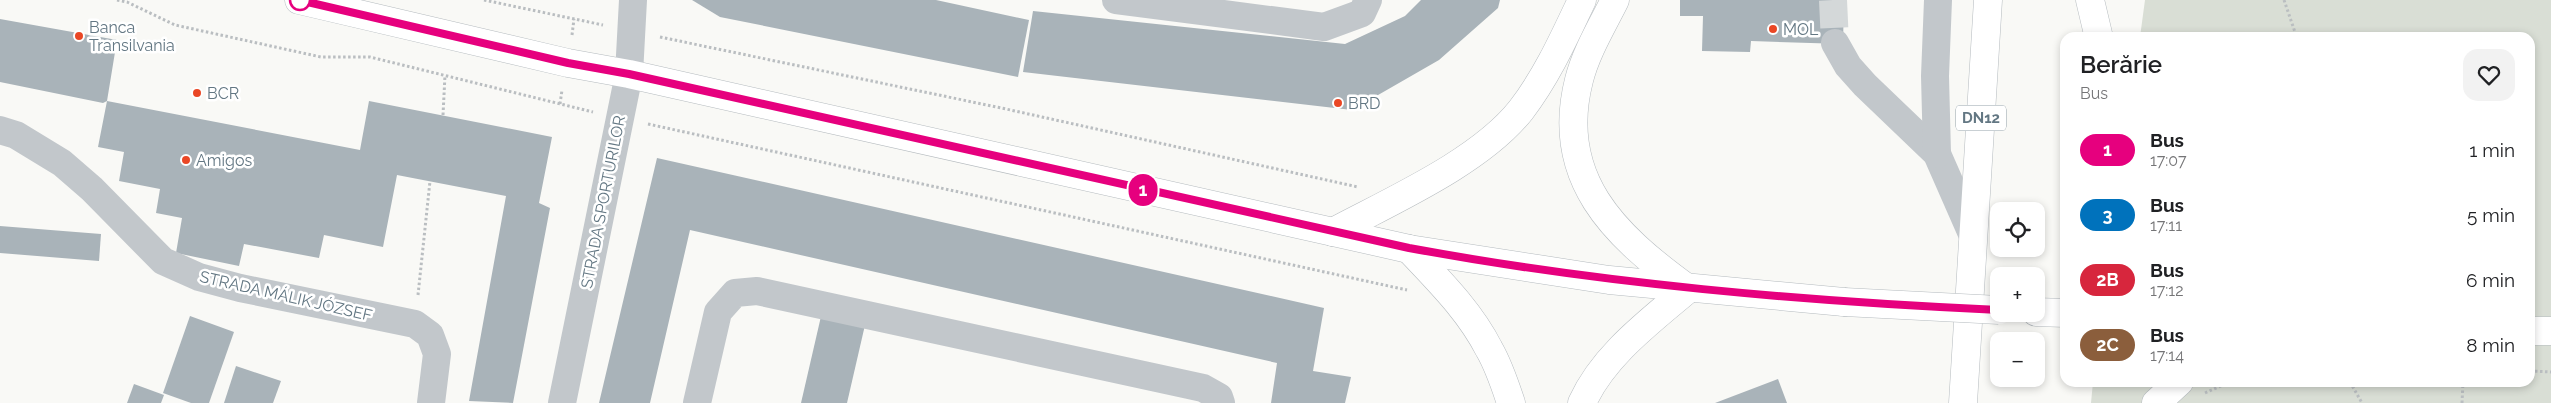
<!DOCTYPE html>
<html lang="en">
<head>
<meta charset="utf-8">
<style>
  body { margin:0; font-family:Raleway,sans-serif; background:#f2f2f2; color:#202124; height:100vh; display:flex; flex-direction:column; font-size:19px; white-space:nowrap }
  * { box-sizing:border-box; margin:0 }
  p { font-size:16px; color:#757577 }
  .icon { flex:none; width:28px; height:28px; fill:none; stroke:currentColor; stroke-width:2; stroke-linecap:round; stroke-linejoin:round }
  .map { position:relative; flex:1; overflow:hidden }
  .sheet { position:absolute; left:2060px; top:32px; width:475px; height:355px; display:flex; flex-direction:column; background:#fff; border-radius:15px; box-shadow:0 2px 8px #0003 }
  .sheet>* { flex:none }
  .badge { padding:0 10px; border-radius:16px; font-size:18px; line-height:32px }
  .fabs { position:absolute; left:1990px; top:202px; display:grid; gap:10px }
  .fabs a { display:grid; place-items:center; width:55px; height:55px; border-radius:10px; background:#fff; box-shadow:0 2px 8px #0003; font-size:25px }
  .map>.badge { position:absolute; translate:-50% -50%; box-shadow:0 0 0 2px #fff }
  .round { display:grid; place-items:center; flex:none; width:52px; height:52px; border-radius:15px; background:#f2f2f2 }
  .headline { display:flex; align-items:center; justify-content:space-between; height:85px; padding:0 20px }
  h1 { font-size:24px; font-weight:600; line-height:38px }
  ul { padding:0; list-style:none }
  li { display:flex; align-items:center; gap:15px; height:65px; padding:0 20px }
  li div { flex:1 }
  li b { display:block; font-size:19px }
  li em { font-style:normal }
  li .badge { min-width:55px; font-weight:700; text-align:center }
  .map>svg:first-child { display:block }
</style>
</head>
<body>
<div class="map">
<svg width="2551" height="403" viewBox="0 0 2551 403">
  <rect width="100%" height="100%" fill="#f9f9f6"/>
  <path fill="#d9ded5" d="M2145 0H2551V403H2091L2093 382H2530V38L2140 37Z"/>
  <g fill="#a9b3b9">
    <path d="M692 0H936L1029 20 1018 77 720 17Z"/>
    <path d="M1421 0H1500L1498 8 1439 60 1352 110 1023 72 1033 11 1345 44 1405 16Z"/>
    <path d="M1680 0H1844L1843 44 1751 41 1750 52 1702 51 1703 16H1680Z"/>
    <path d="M0 19 117 40 107 101 360 150 369 101 552 137 539 203 550 208 513 403 469 401 506 196 397 175 383 247 324 235 319 258 244 244 239 266 176 253 182 218 156 213 160 189 119 181 124 152 98 147 107 101 103 103 0 82Z"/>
    <path d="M657 158 1324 308 1313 371 1351 377 1345 403H1271L1277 363 690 230 650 403H599Z"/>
    <path d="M0 226 101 234 99 261 0 253Z"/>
    <path d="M822 312 865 325 847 403H801Z"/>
    <path d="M190 316 234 332 209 403H191L163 393Z"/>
    <path d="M236 366 281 381 273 403H224Z"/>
    <path d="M1778 379 1787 403H1715Z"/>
    <path d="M134 384 164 395 161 403H127Z"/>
  </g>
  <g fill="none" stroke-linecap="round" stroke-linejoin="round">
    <path stroke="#d4d8d9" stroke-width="28" stroke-dasharray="28 14" stroke-linecap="butt" d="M1833 0 1835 43"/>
    <defs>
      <g id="major">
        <path d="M299 0 568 63 629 74 1409 249 1609 280 1844 302"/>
        <path d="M1615 0C1602 26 1586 52 1579 80 1554 178 1614 235 1687 288"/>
        <path d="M2090 0 2099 38"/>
        <path d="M1333 232C1391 201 1480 162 1521 110 1547 76 1564 38 1582 0"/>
        <path d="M1409 249C1438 280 1469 310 1489 349 1499 366 1505 385 1511 403"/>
        <path d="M2036 312 2065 313"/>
        <path d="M2530 331H2551"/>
        <path d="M1582 403C1603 356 1649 322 1688 289"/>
        <path d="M1963 403 1988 0"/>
        <path d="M2156 403 2179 382"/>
      </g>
    </defs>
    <use href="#major" stroke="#b5bbbf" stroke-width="29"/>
    <g stroke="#babec1" stroke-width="3" stroke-dasharray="2.5 2.5" stroke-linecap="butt">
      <path d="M117 0 127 2 175 25 321 57H370L593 112"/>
      <path d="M484 0 603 25"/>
      <path d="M2284 0 2297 38"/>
      <path d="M572 35 574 19"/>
      <path d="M660 37 1006 109 1358 187"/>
      <path d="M560 104 562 90"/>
      <path d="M443 115 445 75"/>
      <path d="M648 124 1407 290"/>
      <path d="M418 295 430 181"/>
      <path d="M2530 371 2551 372"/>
      <path d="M2350 382 2362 403"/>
      <path d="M2205 393 2230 382"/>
      <path d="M2462 403 2463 382"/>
    </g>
    <g stroke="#c2c7cb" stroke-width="28">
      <path d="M1116 0 1324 27 1362 13 1368 0"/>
      <path d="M1835 43 1848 66 1865 85 1937 154 1973 236"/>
      <path d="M0 130 16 135 62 163 92 189 163 261 199 277 240 288 415 324 430 335 437 354 431 403"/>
      <path d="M1937 154 1935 76 1938 0"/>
      <path d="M562 403 629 74 633 0"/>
      <path d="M697 403 718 312 735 293 757 291 1203 388 1219 397 1221 403"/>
    </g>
    <use href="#major" stroke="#fff" stroke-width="28"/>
    <defs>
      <path id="major-bridge" d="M1844 302 1999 310"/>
    </defs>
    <use href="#major-bridge" stroke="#b5bbbf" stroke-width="29" stroke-linecap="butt"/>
    <use href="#major-bridge" stroke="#fff" stroke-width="28"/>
  </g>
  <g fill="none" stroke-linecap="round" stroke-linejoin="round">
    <defs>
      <path id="line" d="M299 0 568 63 629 74 1409 248C1604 284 1801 301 1999 310"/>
    </defs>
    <use href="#line" stroke="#fff" stroke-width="11"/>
    <use href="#line" stroke="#e6007e" stroke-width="8"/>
  </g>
  <circle fill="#fff" stroke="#e6007e" stroke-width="2.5" cx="300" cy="0" r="10"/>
  <g fill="#ea4725" stroke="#fff" stroke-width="2">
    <circle cx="1773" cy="29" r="5"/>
    <circle cx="79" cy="36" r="5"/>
    <circle cx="197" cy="93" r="5"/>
    <circle cx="1338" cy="103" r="5"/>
    <circle cx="186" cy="160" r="5"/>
  </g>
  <g text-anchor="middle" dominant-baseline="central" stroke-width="5" stroke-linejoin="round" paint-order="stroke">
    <rect fill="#fff" stroke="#92a0a8" stroke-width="1" x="1956" y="105.5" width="50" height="25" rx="4"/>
    <g font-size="15" font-weight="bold" fill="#637783">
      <text x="1981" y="118">DN12</text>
    </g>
    <g font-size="16" fill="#637783" stroke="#fff" text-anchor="start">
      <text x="89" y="27">Banca<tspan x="89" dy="18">Transilvania</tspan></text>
      <text x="1783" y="29">MOL</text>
      <text x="207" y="93">BCR</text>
      <text x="1348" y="103">BRD</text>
      <text x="196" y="160">Amigos</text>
    </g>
    <g font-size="16" fill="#637783" stroke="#fff">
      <text transform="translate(603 202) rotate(-79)">STRADA SPORTURILOR</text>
      <text transform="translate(286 296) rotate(13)">STRADA MÁLIK JÓZSEF</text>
    </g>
  </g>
</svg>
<div class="fabs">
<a><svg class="icon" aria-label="locate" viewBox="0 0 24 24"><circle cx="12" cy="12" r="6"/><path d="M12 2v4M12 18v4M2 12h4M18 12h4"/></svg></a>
<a>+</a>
<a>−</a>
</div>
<b class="badge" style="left:1143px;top:190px;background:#e6007e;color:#fff">1</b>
<section class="sheet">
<div class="headline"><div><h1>Berărie</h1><p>Bus</p></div><a class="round"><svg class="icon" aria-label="heart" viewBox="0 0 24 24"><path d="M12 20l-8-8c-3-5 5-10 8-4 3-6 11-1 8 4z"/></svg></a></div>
<ul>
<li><span class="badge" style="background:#e6007e;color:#fff">1</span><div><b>Bus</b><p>17:07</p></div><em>1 min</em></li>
<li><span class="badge" style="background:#0072bc;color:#fff">3</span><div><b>Bus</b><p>17:11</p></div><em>5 min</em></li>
<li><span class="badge" style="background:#d7263d;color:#fff">2B</span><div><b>Bus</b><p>17:12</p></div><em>6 min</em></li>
<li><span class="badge" style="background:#8b5e3c;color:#fff">2C</span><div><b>Bus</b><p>17:14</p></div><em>8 min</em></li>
</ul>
</section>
</div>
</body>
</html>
